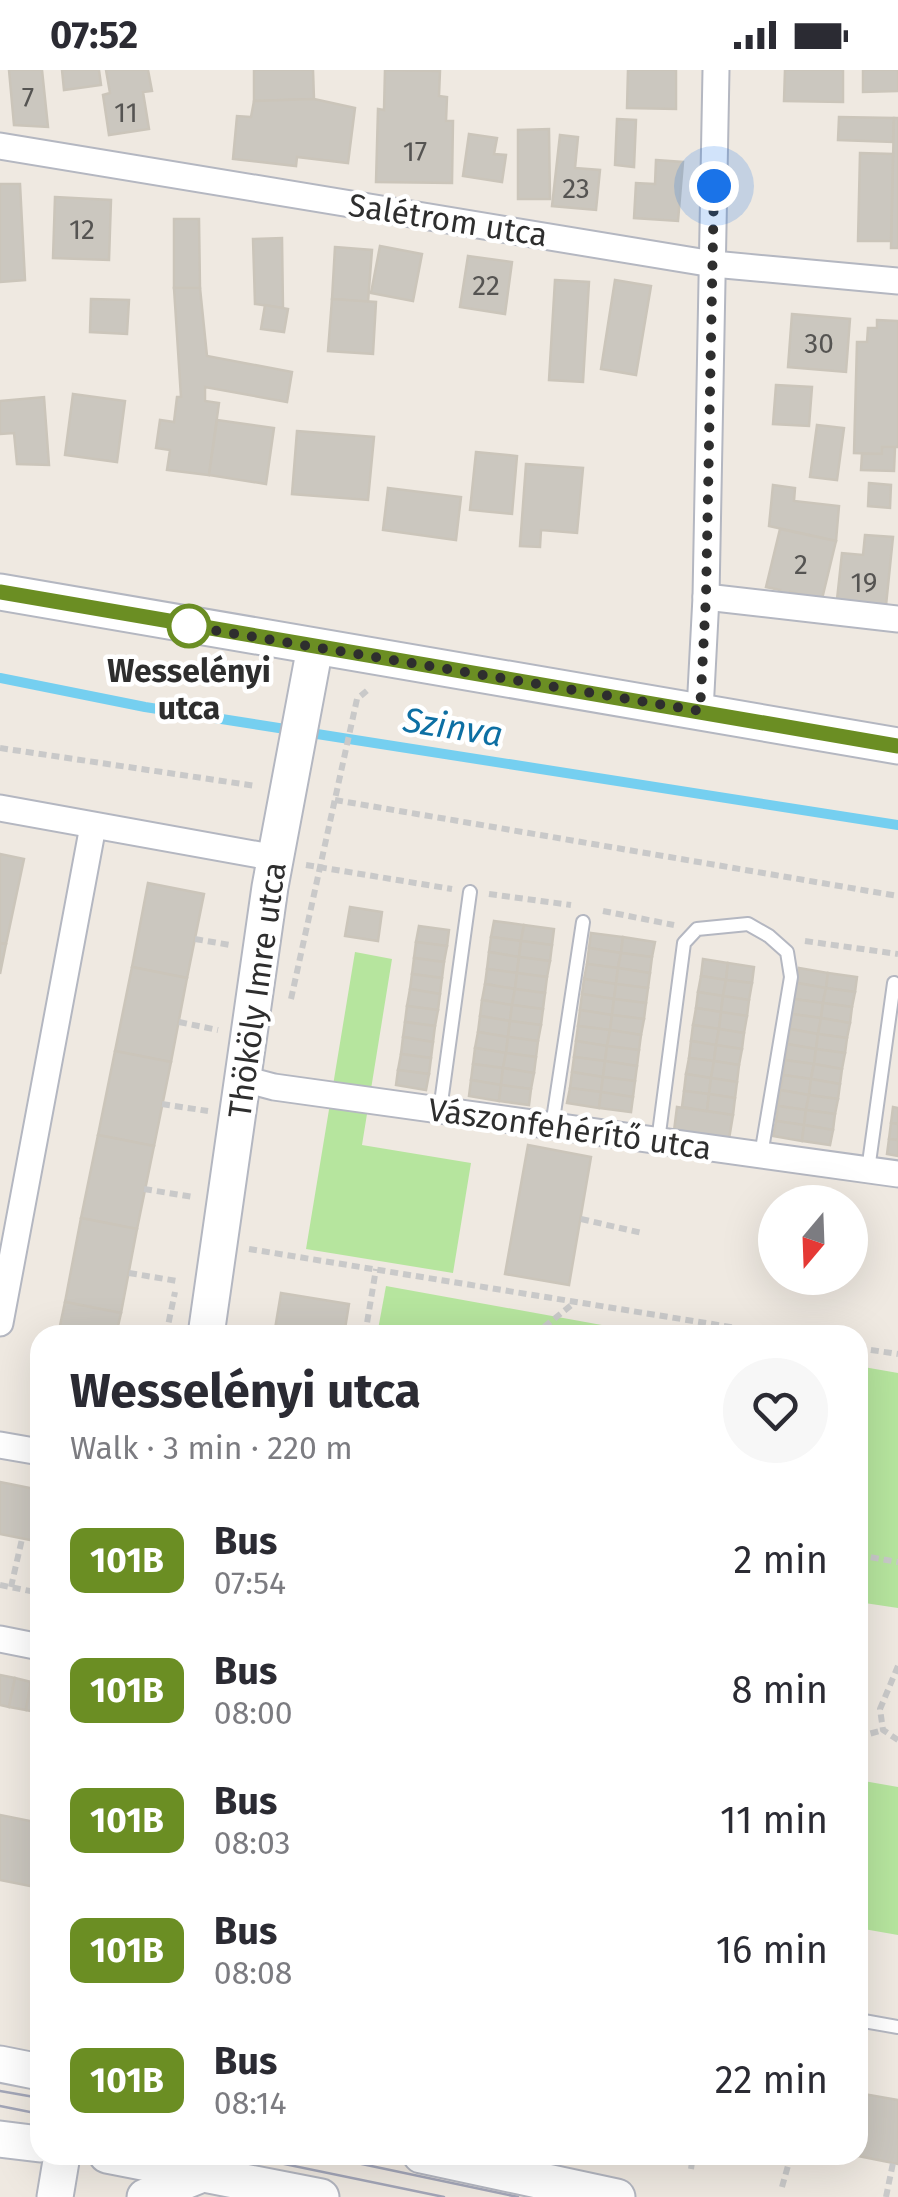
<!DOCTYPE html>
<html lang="en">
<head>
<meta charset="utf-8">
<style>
  body { margin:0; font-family:"Fira Sans",sans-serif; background:#f7f7f7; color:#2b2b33; height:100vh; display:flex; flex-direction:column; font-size:38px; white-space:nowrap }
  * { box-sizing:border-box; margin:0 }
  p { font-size:32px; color:#7c7c81 }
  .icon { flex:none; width:55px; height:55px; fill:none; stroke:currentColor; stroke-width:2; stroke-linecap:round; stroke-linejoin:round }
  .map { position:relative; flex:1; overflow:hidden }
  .panel { position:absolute; left:30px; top:1255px; width:838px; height:840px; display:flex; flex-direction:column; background:#fff; border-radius:30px; box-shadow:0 10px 40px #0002 }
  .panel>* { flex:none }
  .badge { padding:0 20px; border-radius:15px; font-size:35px; line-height:65px }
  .needle { width:65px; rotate:199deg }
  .fabs { position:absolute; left:758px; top:1115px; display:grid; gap:20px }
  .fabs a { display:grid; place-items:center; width:110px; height:110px; border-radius:50%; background:#fff; box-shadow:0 10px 40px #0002; font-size:50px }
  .you { position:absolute; width:50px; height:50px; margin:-25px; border:8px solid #fff; border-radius:50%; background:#1a73e8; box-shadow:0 0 0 15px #1a73e833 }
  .map>.badge { position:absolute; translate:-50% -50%; box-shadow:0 0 0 5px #fff }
  .round { display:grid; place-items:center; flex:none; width:105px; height:105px; border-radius:52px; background:#f7f7f7 }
  .headline { display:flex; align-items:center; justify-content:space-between; height:170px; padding:0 40px }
  h1 { font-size:48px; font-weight:700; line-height:75px }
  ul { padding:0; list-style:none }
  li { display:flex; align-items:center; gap:30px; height:130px; padding:0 40px }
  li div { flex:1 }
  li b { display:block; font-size:38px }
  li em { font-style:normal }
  li .badge { min-width:110px; font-weight:700; text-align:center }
  .status { display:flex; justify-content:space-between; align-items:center; height:70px; padding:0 50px; background:#fff; direction:ltr }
  .status svg { height:28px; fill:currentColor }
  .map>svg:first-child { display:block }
</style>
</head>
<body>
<div class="status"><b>07:52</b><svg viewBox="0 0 49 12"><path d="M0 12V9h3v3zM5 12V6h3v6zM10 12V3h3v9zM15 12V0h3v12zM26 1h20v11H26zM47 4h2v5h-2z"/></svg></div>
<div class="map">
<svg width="898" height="2127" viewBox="0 0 898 2127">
  <rect width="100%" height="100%" fill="#efe9e1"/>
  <g fill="#b6e59e">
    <path d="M355 882 392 889 362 1075 471 1093 453 1203 306 1179Z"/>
    <path d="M386 1216 657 1265H377Z"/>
    <path d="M858 1296 898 1303V1538L858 1532Z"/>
    <path d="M858 1710 898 1717V1865L858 1858Z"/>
  </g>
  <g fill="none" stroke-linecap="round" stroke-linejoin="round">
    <path stroke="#75cff0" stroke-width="10" d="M0 608 145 637 898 755"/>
  </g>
  <g fill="#cbc7bf" stroke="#cbc5ba" stroke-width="2.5">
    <path d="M9 0H42L48 57 14 55Z"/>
    <path d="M62 0H99L101 15 64 20Z"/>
    <path d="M106 0H148L152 21 143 22 149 59 109 65 103 25 110 23Z"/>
    <path d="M254 0H313L314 29 254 31Z"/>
    <path d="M385 0 440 1 439 26 447 27 446 51H453L452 113 376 112 378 39 384 40Z"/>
    <path d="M628 0H676V39L627 38Z"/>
    <path d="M785 0H843V32L784 31Z"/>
    <path d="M863 0H898V21L863 22Z"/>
    <path d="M314 29 355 38 348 93 297 87 296 96 233 89 237 46 251 47 254 31Z"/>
    <path d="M839 47 894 48 893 72 838 70Z"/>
    <path d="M894 48H898V178H891Z"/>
    <path d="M617 49 636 50 634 97 615 95Z"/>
    <path d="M549 59 550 129H518V60Z"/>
    <path d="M469 64 497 68 494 84 506 85 502 112 463 106Z"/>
    <path d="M560 65 578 67 575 98 600 100 596 140 552 136Z"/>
    <path d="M860 83 893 84 891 171H858Z"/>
    <path d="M656 90 683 92 678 151 634 148 636 113 655 114Z"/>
    <path d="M0 114H20L25 210 0 212Z"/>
    <path d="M55 127 111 130 109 190 53 188Z"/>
    <path d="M174 149H199L200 218H174Z"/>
    <path d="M282 168 283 238 255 234 253 169Z"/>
    <path d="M380 176 422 184 413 231 371 223Z"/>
    <path d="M335 177 372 180 368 232 332 229Z"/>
    <path d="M468 186 512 192 505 244 460 237Z"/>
    <path d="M555 210 589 212 583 312 549 310Z"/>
    <path d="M615 210 651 216 636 305 601 299Z"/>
    <path d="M174 218H200L207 286 292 302 287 332 205 317V331L219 333 209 405 167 400 170 380 156 378 160 350 174 352 177 327H181Z"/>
    <path d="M91 229 129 230 127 264 90 262Z"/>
    <path d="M332 229 376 232 373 284 328 281Z"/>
    <path d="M265 235 288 239 284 262 261 259Z"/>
    <path d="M792 244 850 249 846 302 788 297Z"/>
    <path d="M877 250 898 251V377H882V384L854 383 857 272H867L868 258H877Z"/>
    <path d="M776 315 812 317 809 356 773 354Z"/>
    <path d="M73 324 125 331 117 392 65 385Z"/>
    <path d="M44 327 49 395 17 394 14 363 0 364V331Z"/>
    <path d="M217 350 274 358 266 414 209 405Z"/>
    <path d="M817 355 844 358 837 410 810 407Z"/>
    <path d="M297 361 374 367 368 430 292 424Z"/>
    <path d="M882 377H895L894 401 861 400 862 384H882Z"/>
    <path d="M476 382 517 386 512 444 470 440Z"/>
    <path d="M526 394 583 398 577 463 541 460 540 477 520 476Z"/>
    <path d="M869 413 891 415 890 438 868 436Z"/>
    <path d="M773 415 795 418 794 431 839 436 836 471 769 456Z"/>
    <path d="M388 418 461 427 456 470 383 460Z"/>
    <path d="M780 459 836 471 822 529H799L800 524 790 522 789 527 779 525 780 520 766 517Z"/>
    <path d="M865 465 893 467 885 545 836 539 842 483 863 485Z"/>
    <path d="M0 784 24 789 6 874 0 873Z"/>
    <path d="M148 813 204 824 187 908 132 897Z"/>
    <path d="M350 837 382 842 378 871 345 866Z"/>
    <path d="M494 851 524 855 521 871 491 867Z"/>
    <path d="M524 855 554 859 552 875 521 871Z"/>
    <path d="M419 856 449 860 447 876 416 872Z"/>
    <path d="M591 863 623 867 621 883 589 878Z"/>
    <path d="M491 867 521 871 519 887 489 882Z"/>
    <path d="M623 867 655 872 652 887 621 883Z"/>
    <path d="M521 871 552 875 550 891 519 887Z"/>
    <path d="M416 872 447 876 444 892 414 888Z"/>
    <path d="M0 873 6 874 0 904Z"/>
    <path d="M589 878 621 883 618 898 587 894Z"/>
    <path d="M489 882 519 887 517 903 487 899Z"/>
    <path d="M621 883 652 887 650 903 618 898Z"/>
    <path d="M519 887 550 891 547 907 517 903Z"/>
    <path d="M414 888 444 892 442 908 412 904Z"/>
    <path d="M703 889 728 893 726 910 701 906Z"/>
    <path d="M728 893 754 897 752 913 726 910Z"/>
    <path d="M587 894 618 898 616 914 584 909Z"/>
    <path d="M132 897 187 908 171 992 115 981Z"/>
    <path d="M618 898 650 903 648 918 616 914Z"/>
    <path d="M799 898 828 903 826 918 797 913Z"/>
    <path d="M487 899 517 903 515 919 485 914Z"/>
    <path d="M517 903 547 907 545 923 515 919Z"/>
    <path d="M828 903 857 907 855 922 826 918Z"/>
    <path d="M412 904 442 908 440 924 410 919Z"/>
    <path d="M701 906 726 910 723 926 698 922Z"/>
    <path d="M584 909 616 914 614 929 582 924Z"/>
    <path d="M726 910 752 913 749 930 723 926Z"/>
    <path d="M797 913 826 918 823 933 794 929Z"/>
    <path d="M485 914 515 919 512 935 482 930Z"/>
    <path d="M616 914 648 918 646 933 614 929Z"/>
    <path d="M826 918 855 922 852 937 823 933Z"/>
    <path d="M410 919 440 924 438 940 407 936Z"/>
    <path d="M515 919 545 923 543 939 512 935Z"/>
    <path d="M698 922 723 926 721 942 696 938Z"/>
    <path d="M582 924 614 929 612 945 580 940Z"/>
    <path d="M723 926 749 930 747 946 721 942Z"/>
    <path d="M614 929 646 933 644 949 612 945Z"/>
    <path d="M794 929 823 933 821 948 792 944Z"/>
    <path d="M482 930 512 935 510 951 480 946Z"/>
    <path d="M823 933 852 937 850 953 821 948Z"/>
    <path d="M512 935 543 939 541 955 510 951Z"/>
    <path d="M407 936 438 940 435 956 405 952Z"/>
    <path d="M696 938 721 942 719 959 693 955Z"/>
    <path d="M580 940 612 945 610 960 578 956Z"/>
    <path d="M721 942 747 946 744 963 719 959Z"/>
    <path d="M792 944 821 948 818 964 790 959Z"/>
    <path d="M612 945 644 949 641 965 610 960Z"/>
    <path d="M480 946 510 951 508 967 478 962Z"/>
    <path d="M821 948 850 953 847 968 818 964Z"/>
    <path d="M510 951 541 955 538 971 508 967Z"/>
    <path d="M405 952 435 956 433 972 403 967Z"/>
    <path d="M693 955 719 959 716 975 691 971Z"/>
    <path d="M578 956 610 960 607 976 576 971Z"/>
    <path d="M719 959 744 963 742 979 716 975Z"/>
    <path d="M790 959 818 964 816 979 787 974Z"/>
    <path d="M610 960 641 965 639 980 607 976Z"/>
    <path d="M478 962 508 967 506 983 475 978Z"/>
    <path d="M818 964 847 968 845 983 816 979Z"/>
    <path d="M403 967 433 972 431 988 401 984Z"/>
    <path d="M508 967 538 971 536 987 506 983Z"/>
    <path d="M576 971 607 976 605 991 574 987Z"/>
    <path d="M691 971 716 975 714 991 689 988Z"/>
    <path d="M787 974 816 979 814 994 785 990Z"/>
    <path d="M716 975 742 979 739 995 714 991Z"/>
    <path d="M607 976 639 980 637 996 605 991Z"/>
    <path d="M475 978 506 983 503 998 473 994Z"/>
    <path d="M816 979 845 983 842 999 814 994Z"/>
    <path d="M115 981 171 992 154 1076 98 1065Z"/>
    <path d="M506 983 536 987 534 1003 503 998Z"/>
    <path d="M401 984 431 988 429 1004 398 1000Z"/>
    <path d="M574 987 605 991 603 1007 572 1002Z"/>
    <path d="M689 988 714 991 711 1008 686 1004Z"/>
    <path d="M785 990 814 994 811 1009 783 1005Z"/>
    <path d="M605 991 637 996 635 1011 603 1007Z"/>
    <path d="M714 991 739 995 737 1012 711 1008Z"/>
    <path d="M473 994 503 998 501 1015 471 1010Z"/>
    <path d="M814 994 842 999 840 1014 811 1009Z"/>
    <path d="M503 998 534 1003 531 1019 501 1015Z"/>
    <path d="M398 1000 429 1004 426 1020 396 1015Z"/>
    <path d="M572 1002 603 1007 601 1022 570 1018Z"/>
    <path d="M686 1004 711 1008 709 1024 684 1021Z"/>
    <path d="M783 1005 811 1009 809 1025 780 1020Z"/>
    <path d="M603 1007 635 1011 633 1027 601 1022Z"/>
    <path d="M711 1008 737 1012 735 1028 709 1024Z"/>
    <path d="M811 1009 840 1014 838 1029 809 1025Z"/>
    <path d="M471 1010 501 1015 499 1031 469 1026Z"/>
    <path d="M501 1015 531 1019 529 1035 499 1031Z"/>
    <path d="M570 1018 601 1022 599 1038 567 1033Z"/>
    <path d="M780 1020 809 1025 806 1040 778 1036Z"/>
    <path d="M684 1021 709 1024 707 1041 682 1037Z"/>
    <path d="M601 1022 633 1027 631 1042 599 1038Z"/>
    <path d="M709 1024 735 1028 733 1045 707 1041Z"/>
    <path d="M809 1025 838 1029 835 1044 806 1040Z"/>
    <path d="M778 1036 806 1040 804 1055 776 1051Z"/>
    <path d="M677 1037 733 1045 729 1069 674 1061Z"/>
    <path d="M893 1037 898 1038V1054L891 1053Z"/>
    <path d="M806 1040 835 1044 833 1060 804 1055Z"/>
    <path d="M776 1051 804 1055 802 1071 773 1066Z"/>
    <path d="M891 1053 898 1054V1070L889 1069Z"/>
    <path d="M804 1055 833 1060 830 1075 802 1071Z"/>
    <path d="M98 1065 154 1076 137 1159 81 1148Z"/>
    <path d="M889 1069 898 1070V1086L887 1084Z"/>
    <path d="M528 1075 591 1087 569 1215 505 1204Z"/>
    <path d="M81 1148 137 1159 121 1243 65 1232Z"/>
    <path d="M281 1223 349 1234 344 1265H274Z"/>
    <path d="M65 1232 121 1243 116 1265H58Z"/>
    <path d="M0 1412 40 1420V1472L0 1464Z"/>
    <path d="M0 1605 15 1608 9 1637 0 1635Z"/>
    <path d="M15 1608 31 1612 26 1640 9 1637Z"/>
    <path d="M31 1612 40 1613V1643L26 1640Z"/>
    <path d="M0 1745 40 1753V1818L0 1810Z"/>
    <path d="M858 2023 898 2030V2094L853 2085H858Z"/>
  </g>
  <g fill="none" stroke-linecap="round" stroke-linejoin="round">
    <defs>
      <g id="lane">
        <path d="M440 1040 470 822"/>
        <path d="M552 1056 583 852"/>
        <path d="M658 1071 684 873 697 859 748 854 769 866 787 882 791 907 761 1085"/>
        <path d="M868 1100 894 913"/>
        <path d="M858 1950 898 1957"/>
      </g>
      <g id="street">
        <path d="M0 76 713 194 898 211"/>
        <path d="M706 527 898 549"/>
        <path d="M700 641 706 527 716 0"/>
        <path d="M0 738 276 788"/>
        <path d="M244 1009 274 1017 898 1104"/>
        <path d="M0 1253 93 756"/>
        <path d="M0 1375 40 1382"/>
        <path d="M0 1569 40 1577"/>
      </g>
      <g id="secondary">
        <path d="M0 522 898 676"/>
        <path d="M206 1265 270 817 315 577"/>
        <path d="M0 1994 40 2002"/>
        <path d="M0 2069 40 2074"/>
        <path d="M107 2085 321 2127"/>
        <path d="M421 2085 617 2127"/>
        <path d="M55 2127 62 2085"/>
        <path d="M145 2127 200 2105"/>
      </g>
    </defs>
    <use href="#lane" stroke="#b4b7c1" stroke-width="16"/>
    <use href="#street" stroke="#b4b7c1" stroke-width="29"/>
    <use href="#secondary" stroke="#b4b7c1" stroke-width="39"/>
    <g stroke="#c9c9c9" stroke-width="6" stroke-dasharray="8 5" stroke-linecap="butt">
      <path d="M0 678 256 716"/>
      <path d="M335 730 898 826"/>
      <path d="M306 795 452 819"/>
      <path d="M489 824 571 835"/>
      <path d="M603 841 674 855"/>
      <path d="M195 869 230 875"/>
      <path d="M805 871 898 884"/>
      <path d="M291 929 357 629 369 619"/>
      <path d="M179 952 218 960"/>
      <path d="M162 1034 208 1041"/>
      <path d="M144 1119 193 1127"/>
      <path d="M581 1149 642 1163"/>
      <path d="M249 1179 780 1265"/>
      <path d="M129 1203 177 1211"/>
      <path d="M166 1265 175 1222"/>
      <path d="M365 1265 376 1199"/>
      <path d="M534 1265 574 1233"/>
      <path d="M858 1278 898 1284"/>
      <path d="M858 1485 898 1492"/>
      <path d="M0 1515 40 1523"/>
      <path d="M11 1517 22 1469"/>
      <path d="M898 1596 880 1639 883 1660 898 1670"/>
      <path d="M858 1667 883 1660"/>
      <path d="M691 2099 693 2085"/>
      <path d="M782 2117 791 2085"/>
      <path d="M886 2127 893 2093"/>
    </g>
    <use href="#lane" stroke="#fff" stroke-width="12"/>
    <use href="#street" stroke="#fff" stroke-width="25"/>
    <use href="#secondary" stroke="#fff" stroke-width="35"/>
    <g stroke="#a3a6b8" stroke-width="2.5">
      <path d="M0 2021 40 2028"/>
      <path d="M0 2036 40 2044"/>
      <path d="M241 2085 444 2127"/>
      <path d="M319 2085 518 2127"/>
    </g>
  </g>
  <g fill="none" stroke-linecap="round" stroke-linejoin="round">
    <defs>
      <path id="line" d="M0 522 898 676"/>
    </defs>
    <use href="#line" stroke="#fff" stroke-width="22"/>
    <use href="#line" stroke="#6b8e23" stroke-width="15"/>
    <path stroke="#2e2e2e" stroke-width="10" stroke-dasharray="0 18" d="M189 556 176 554 700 641 706 527 714 116"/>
  </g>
  <circle fill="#fff" stroke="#6b8e23" stroke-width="5" cx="189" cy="556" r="20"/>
  <g text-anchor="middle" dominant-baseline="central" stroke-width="9" stroke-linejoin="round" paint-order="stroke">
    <g font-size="28" fill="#555452">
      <text x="28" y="27">7</text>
      <text x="126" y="42">11</text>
      <text x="415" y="81">17</text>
      <text x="576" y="118">23</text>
      <text x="82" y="159">12</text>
      <text x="486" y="215">22</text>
      <text x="819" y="273">30</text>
      <text x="801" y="494">2</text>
      <text x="864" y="512">19</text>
    </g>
    <g font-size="32" fill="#2e2e2e" stroke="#fff">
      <text transform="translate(448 150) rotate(9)">Salétrom utca</text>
      <text transform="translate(257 920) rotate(-82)">Thököly Imre utca</text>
      <text transform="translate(570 1059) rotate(8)">Vászonfehérítő utca</text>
    </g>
    <g font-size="32" font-weight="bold" fill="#2e2e2e" stroke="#fff">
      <text x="189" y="601">Wesselényi<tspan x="189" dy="37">utca</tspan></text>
    </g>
    <g font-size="35" font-style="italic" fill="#0d6fa3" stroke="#fff">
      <text transform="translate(453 657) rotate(9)">Szinva</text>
    </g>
  </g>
</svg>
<div class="fabs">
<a><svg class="needle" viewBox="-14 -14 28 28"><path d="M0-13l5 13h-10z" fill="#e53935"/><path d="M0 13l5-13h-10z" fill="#7c7c81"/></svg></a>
</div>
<div class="you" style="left:714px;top:116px"></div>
<section class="panel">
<div class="headline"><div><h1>Wesselényi utca</h1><p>Walk · 3 min · 220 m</p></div><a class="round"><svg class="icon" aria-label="heart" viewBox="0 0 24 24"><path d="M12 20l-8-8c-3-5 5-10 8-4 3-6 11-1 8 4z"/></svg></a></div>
<ul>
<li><span class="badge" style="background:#6b8e23;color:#fff">101B</span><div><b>Bus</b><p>07:54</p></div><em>2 min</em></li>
<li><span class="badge" style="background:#6b8e23;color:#fff">101B</span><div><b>Bus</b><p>08:00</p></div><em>8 min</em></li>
<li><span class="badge" style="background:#6b8e23;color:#fff">101B</span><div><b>Bus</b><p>08:03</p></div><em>11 min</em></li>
<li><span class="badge" style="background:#6b8e23;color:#fff">101B</span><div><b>Bus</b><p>08:08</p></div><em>16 min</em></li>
<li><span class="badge" style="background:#6b8e23;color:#fff">101B</span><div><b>Bus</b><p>08:14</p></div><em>22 min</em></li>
</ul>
</section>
</div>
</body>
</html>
